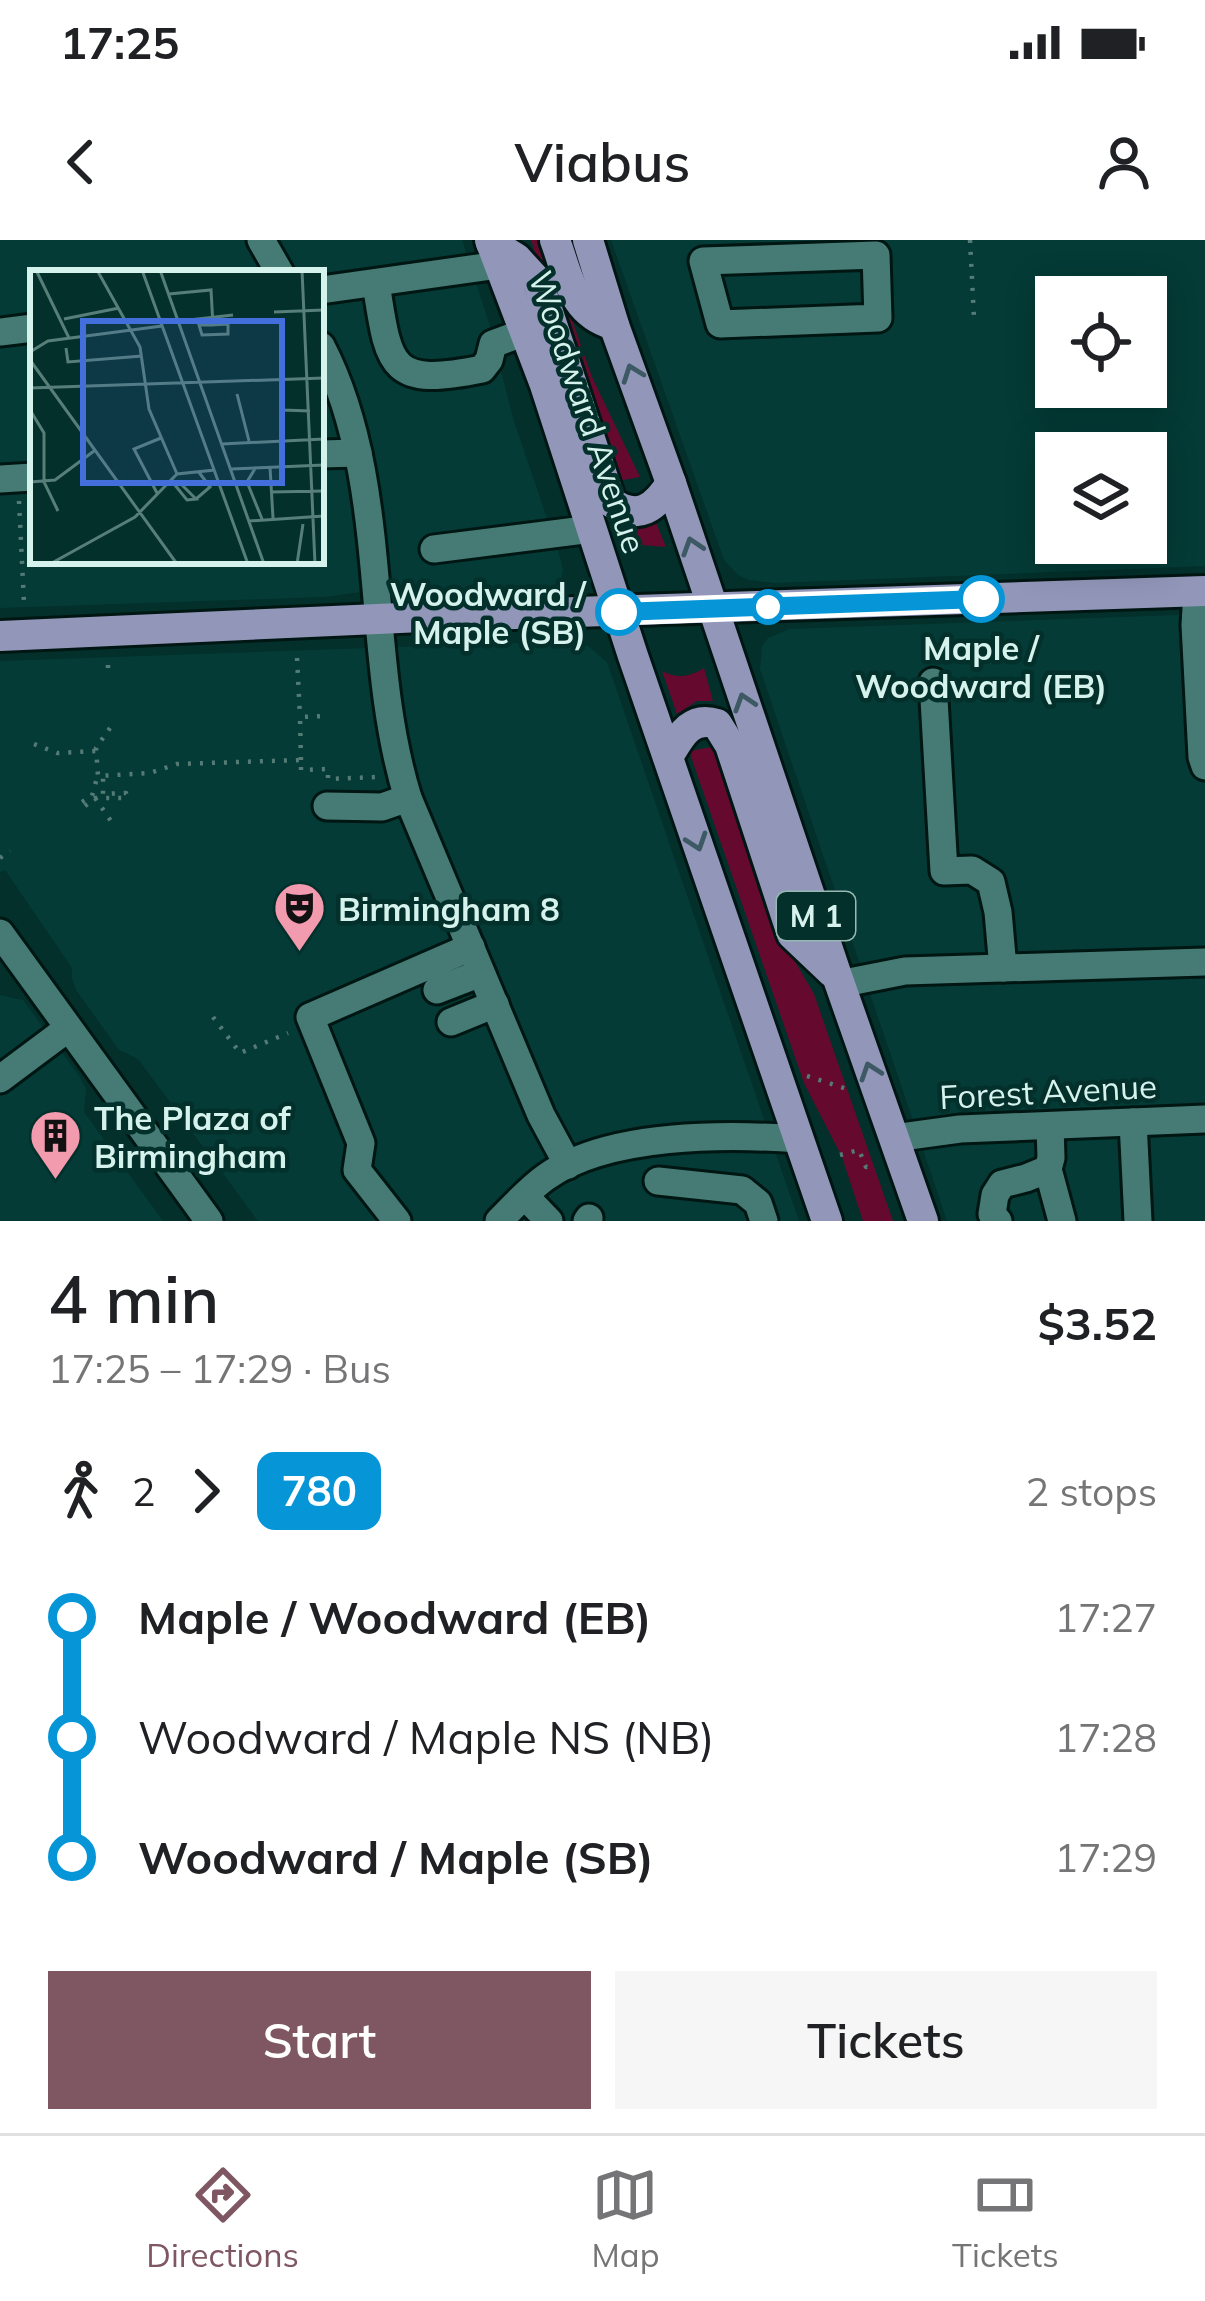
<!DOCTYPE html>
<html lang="en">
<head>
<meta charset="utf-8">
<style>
  body { margin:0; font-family:Mulish,sans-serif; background:#f6f6f6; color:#202124; height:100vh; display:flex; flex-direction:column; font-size:45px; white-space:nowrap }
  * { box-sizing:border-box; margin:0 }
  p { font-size:39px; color:#757577 }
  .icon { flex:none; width:66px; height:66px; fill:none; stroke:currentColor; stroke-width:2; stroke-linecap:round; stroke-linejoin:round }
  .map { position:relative; height:981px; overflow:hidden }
  .side { display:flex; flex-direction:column; background:#fff; flex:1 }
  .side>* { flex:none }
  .badge { padding:0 24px; border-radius:18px; font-size:42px; line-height:78px }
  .buttons { position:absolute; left:1035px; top:36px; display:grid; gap:24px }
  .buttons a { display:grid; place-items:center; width:132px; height:132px; border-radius:0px; background:#fff; box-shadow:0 6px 30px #0003; font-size:60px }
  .map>.badge { position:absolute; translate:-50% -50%; box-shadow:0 0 0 6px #fff }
  .legs { display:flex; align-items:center; gap:18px; height:132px; padding:0 48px; font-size:39px }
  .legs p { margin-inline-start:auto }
  .overview { display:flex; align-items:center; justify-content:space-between; height:204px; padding:0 48px }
  h1 { font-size:66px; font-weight:600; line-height:90px }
  .cta { display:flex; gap:24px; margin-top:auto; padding:24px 48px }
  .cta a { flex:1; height:138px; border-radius:0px; background:#7e5762; color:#fff; font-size:48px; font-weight:600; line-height:138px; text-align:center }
  .cta a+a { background:#f6f6f6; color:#202124 }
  ul { padding:0 48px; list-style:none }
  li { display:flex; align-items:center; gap:42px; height:120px; font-size:45px }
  li i { display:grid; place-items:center; width:18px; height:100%; margin:0 15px; background:currentColor }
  li i::after { content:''; width:30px; height:30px; margin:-15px; border:9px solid; border-radius:50%; background:#fff }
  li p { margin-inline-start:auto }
  li:first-child i { background:linear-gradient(#0000 50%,currentColor 0) }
  li:last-child i { background:linear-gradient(currentColor 50%,#0000 0) }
  .status { display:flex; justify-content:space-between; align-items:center; height:84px; padding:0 60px; background:#fff; direction:ltr }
  .status svg { height:33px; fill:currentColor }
  header { display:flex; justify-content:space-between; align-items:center; height:156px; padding:0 48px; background:#fff; font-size:54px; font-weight:600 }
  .tab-bar { display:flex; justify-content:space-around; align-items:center; height:168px; border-top:3px solid #e0e0e0; background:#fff; font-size:33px; color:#757577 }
  .tab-bar a { display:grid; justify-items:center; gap:6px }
  .tab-bar .current { color:#7e5762 }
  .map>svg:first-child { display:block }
</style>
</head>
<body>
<div class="status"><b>17:25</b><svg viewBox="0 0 49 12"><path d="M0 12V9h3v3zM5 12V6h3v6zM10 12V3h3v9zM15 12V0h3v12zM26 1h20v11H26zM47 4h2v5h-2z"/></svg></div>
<header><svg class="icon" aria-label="back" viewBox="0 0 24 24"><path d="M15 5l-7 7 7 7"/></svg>Viabus<svg class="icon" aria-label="person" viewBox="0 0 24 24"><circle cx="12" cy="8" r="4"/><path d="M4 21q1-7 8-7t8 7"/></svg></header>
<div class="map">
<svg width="1205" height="981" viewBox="0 0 1205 981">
  <rect width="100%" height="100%" fill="#03302b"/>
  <g fill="#043b36" fill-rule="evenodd">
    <path d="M0 0H462L489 83 513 178 560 317 563 330 561 341 552 346 440 349 415 345 324 357 0 368ZM33 33H321V321H33Z"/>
    <path d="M611 0H1205V326L775 343 749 340 738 335 724 320ZM1056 57H1146V147H1056ZM1056 213H1146V303H1056Z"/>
    <path d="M1205 374V981H947L760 429 762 406 768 398 789 389Z"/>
    <path d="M570 401 588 406 607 422 799 981H258L138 819 119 810 76 750 72 739V728L5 630 0 632V421Z"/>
    <path d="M0 755 23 760 80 837 86 849 84 872 163 981H0Z"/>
  </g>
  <g fill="#650a2e">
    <path d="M531 0H544L592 137 640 237 612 242Z"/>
    <path d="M654 278 666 307 641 305 621 316 617 300 620 287Z"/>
    <path d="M704 428 713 461H697L677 474 662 431C678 439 689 437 704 428Z"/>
    <path d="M717 506 782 699 814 754 893 981H863L842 917 804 843 689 511Z"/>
  </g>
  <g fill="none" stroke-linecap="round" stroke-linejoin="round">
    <defs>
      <g id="minor">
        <path d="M261 0 280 33"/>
        <path d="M876 15 878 78 720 84 703 21Z"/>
        <path d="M376 43C389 127 389 148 482 129L489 120 493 104 525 92"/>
        <path d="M321 50 499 25"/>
        <path d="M0 92 33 88"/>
        <path d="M321 106C392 243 363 413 408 558L541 875 568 925"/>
        <path d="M321 214 358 213"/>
        <path d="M0 239 33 237"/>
        <path d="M434 309 592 289"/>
        <path d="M1197 351 1195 385 1202 517 1205 526"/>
        <path d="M933 442 944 631 972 630 991 642 998 672 1003 728"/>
        <path d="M327 566 382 567 408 558"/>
        <path d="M0 693 209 981"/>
        <path d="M839 744 905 731 1205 722"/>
        <path d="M437 750 481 733"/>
        <path d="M451 782 495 764"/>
        <path d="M0 839 67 789"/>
        <path d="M1133 882 1138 981"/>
        <path d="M894 898 960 889 1205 879"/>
        <path d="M1048 929 1062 981"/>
        <path d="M658 941 742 950 758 963 764 981"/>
        <path d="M525 956 549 981"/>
        <path d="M397 981 357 930 361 903 310 777 471 707"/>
        <path d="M499 981C514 966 529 949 546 937 608 893 726 894 799 899"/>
        <path d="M587 981 589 978"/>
        <path d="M998 981 992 974 995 955 1002 944 1026 938 1048 929 1051 918 1050 886"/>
      </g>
      <g id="major">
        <path d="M490 0 545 145 633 416 827 981"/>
        <path d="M555 0C569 38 572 73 614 85"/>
        <path d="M588 0 614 85 671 243 837 736 923 981"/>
        <path d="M491 3 516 18 538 42 611 262C638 282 656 267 671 243"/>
        <path d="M0 396 422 377 1205 351"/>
        <path d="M668 517C680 497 690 475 717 484L730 505 792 694 832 732"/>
      </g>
    </defs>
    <use href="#minor" stroke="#001613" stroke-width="33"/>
    <use href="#major" stroke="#001613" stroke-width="36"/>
    <g stroke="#557b76" stroke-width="4.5" stroke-dasharray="3 9" stroke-linecap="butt">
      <path d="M970 0 974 78"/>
      <path d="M19 261 24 363"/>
      <path d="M297 418 300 477"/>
      <path d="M108 425V436"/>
      <path d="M110 488 96 508 98 536 150 533 177 524 301 520V530L328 529V539L375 537"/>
      <path d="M34 504 57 513 96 511"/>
      <path d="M301 520 300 477 324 476 327 473"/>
      <path d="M95 558 111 581"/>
      <path d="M82 562 92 556 97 538"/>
      <path d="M85 566 95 558H126V553L103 554V535"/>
      <path d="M0 618 10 611"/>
      <path d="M213 777 240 813 288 793"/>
      <path d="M807 836 847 849"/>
      <path d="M840 915 859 910 866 927 873 925"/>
    </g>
    <use href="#minor" stroke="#457b74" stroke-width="27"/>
    <use href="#major" stroke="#9297ba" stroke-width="30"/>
  </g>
  <defs><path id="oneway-chevron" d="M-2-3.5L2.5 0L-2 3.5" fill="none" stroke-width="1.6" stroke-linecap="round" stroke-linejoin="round" transform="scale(3)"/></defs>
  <g stroke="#3c5964">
    <use href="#oneway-chevron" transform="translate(632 133) rotate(-110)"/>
    <use href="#oneway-chevron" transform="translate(692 306) rotate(-108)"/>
    <use href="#oneway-chevron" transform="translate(744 462) rotate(-108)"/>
    <use href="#oneway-chevron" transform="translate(697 602) rotate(71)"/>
    <use href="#oneway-chevron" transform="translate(870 831) rotate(-109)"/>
  </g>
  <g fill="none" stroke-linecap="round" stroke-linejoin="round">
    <defs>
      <path id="line-1" d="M619 372 981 359"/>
    </defs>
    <use href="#line-1" stroke="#fff" stroke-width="27"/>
    <use href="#line-1" stroke="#0696d7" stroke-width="18"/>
  </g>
  <defs>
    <symbol id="theatre-pin" viewBox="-11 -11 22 30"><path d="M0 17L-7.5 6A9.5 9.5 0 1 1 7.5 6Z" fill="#f29aae" stroke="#03302b"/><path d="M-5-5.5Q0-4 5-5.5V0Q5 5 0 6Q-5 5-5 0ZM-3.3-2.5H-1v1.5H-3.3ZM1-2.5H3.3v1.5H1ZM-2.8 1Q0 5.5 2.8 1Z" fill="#111"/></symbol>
    <symbol id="building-pin" viewBox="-11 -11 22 30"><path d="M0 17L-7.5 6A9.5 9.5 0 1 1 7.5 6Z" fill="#f29aae" stroke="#03302b"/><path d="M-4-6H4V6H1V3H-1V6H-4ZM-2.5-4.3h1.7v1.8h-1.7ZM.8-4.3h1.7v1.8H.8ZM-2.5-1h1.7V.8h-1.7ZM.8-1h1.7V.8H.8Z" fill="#111"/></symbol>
  </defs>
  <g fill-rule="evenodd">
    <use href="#theatre-pin" x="270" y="638" width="59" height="81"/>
    <use href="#building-pin" x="26" y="866" width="59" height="81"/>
  </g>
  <g fill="#fff" stroke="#0696d7" stroke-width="6">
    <circle cx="981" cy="359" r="21"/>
    <circle cx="768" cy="367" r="15"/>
    <circle cx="619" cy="372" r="21"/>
  </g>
  <g text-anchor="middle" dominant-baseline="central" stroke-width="9" stroke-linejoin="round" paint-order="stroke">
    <rect fill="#03302b" stroke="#97b8b3" stroke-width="3" x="777" y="652" width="78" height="48" rx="9"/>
    <g font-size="30" font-weight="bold" fill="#d6f2ed">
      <text x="816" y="676">M 1</text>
    </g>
    <g font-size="33" fill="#d6f2ed" stroke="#03302b">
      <text transform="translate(588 172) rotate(71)">Woodward Avenue</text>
      <text transform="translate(1048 851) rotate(-3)">Forest Avenue</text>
    </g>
    <g font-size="33" font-weight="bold" fill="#d6f2ed" stroke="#03302b" text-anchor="end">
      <text x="586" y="353">Woodward /<tspan x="586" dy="38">Maple (SB)</tspan></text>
      <text x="981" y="407" text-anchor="middle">Maple /<tspan x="981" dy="38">Woodward (EB)</tspan></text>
    </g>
    <g font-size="33" font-weight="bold" fill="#d6f2ed" stroke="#03302b" text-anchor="start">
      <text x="338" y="668">Birmingham 8</text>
      <text x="94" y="877">The Plaza of<tspan x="94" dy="38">Birmingham</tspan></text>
    </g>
  </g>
  <g transform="translate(30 30)">
    <rect width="294" height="294" fill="#03302b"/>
    <path fill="none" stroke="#577e79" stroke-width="3" d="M6 0 39 68M67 0 110 77 119 139 147 204M112 0 218 294M130 0 234 294M272 0 285 294M139 24 181 20 183 55 198 54V64L172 65 169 55H183M244 42 294 40M34 49 89 38M150 51 203 45M36 78 38 92 112 86M0 82 18 71 132 56M0 90 147 294M251 109 253 140 280 141M0 118 294 108M207 124 219 171M0 140 14 163V212L28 241M192 174 294 169M226 197 217 212 232 249M240 197 243 248M201 199 294 195M140 209 157 230 166 229 150 213M0 212 25 210 64 181M241 222 294 221M127 223 104 179 131 168M166 229 180 217 168 201M219 251 294 246M20 294 105 247 147 204 185 200M267 294 273 254"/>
    <path fill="#426fdc" fill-opacity="0.15" stroke="#426fdc" stroke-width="6" d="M53 51H252V213H53Z"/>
    <rect width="294" height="294" fill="none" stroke="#d6f2ed" stroke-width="6"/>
  </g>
</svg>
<div class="buttons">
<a><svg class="icon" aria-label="locate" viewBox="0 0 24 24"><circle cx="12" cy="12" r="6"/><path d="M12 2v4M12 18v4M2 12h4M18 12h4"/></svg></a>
<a><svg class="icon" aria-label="layers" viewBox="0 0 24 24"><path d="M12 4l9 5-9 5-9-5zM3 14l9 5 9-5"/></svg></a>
</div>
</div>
<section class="side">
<div class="overview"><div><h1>4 min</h1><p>17:25 – 17:29 · Bus</p></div><b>$3.52</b></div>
<div class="legs"><svg class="icon" aria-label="walk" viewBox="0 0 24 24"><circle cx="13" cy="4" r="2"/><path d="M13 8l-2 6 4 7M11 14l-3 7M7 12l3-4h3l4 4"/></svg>2<svg class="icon" aria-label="forward" viewBox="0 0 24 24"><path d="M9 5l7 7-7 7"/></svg><b class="badge" style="background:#0696d7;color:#fff">780</b><p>2 stops</p></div>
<ul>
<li><i style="color:#0696d7"></i><b>Maple / Woodward (EB)</b><p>17:27</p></li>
<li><i style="color:#0696d7"></i><span>Woodward / Maple NS (NB)</span><p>17:28</p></li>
<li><i style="color:#0696d7"></i><b>Woodward / Maple (SB)</b><p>17:29</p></li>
</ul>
<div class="cta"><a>Start</a><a>Tickets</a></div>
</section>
<nav class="tab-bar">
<a class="current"><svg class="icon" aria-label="directions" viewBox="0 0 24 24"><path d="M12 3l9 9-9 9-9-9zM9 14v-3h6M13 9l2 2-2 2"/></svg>Directions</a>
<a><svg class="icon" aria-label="map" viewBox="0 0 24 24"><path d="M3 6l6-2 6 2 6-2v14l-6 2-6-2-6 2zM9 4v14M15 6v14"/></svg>Map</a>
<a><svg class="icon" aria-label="tickets" viewBox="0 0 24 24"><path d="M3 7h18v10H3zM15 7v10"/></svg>Tickets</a>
</nav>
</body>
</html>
